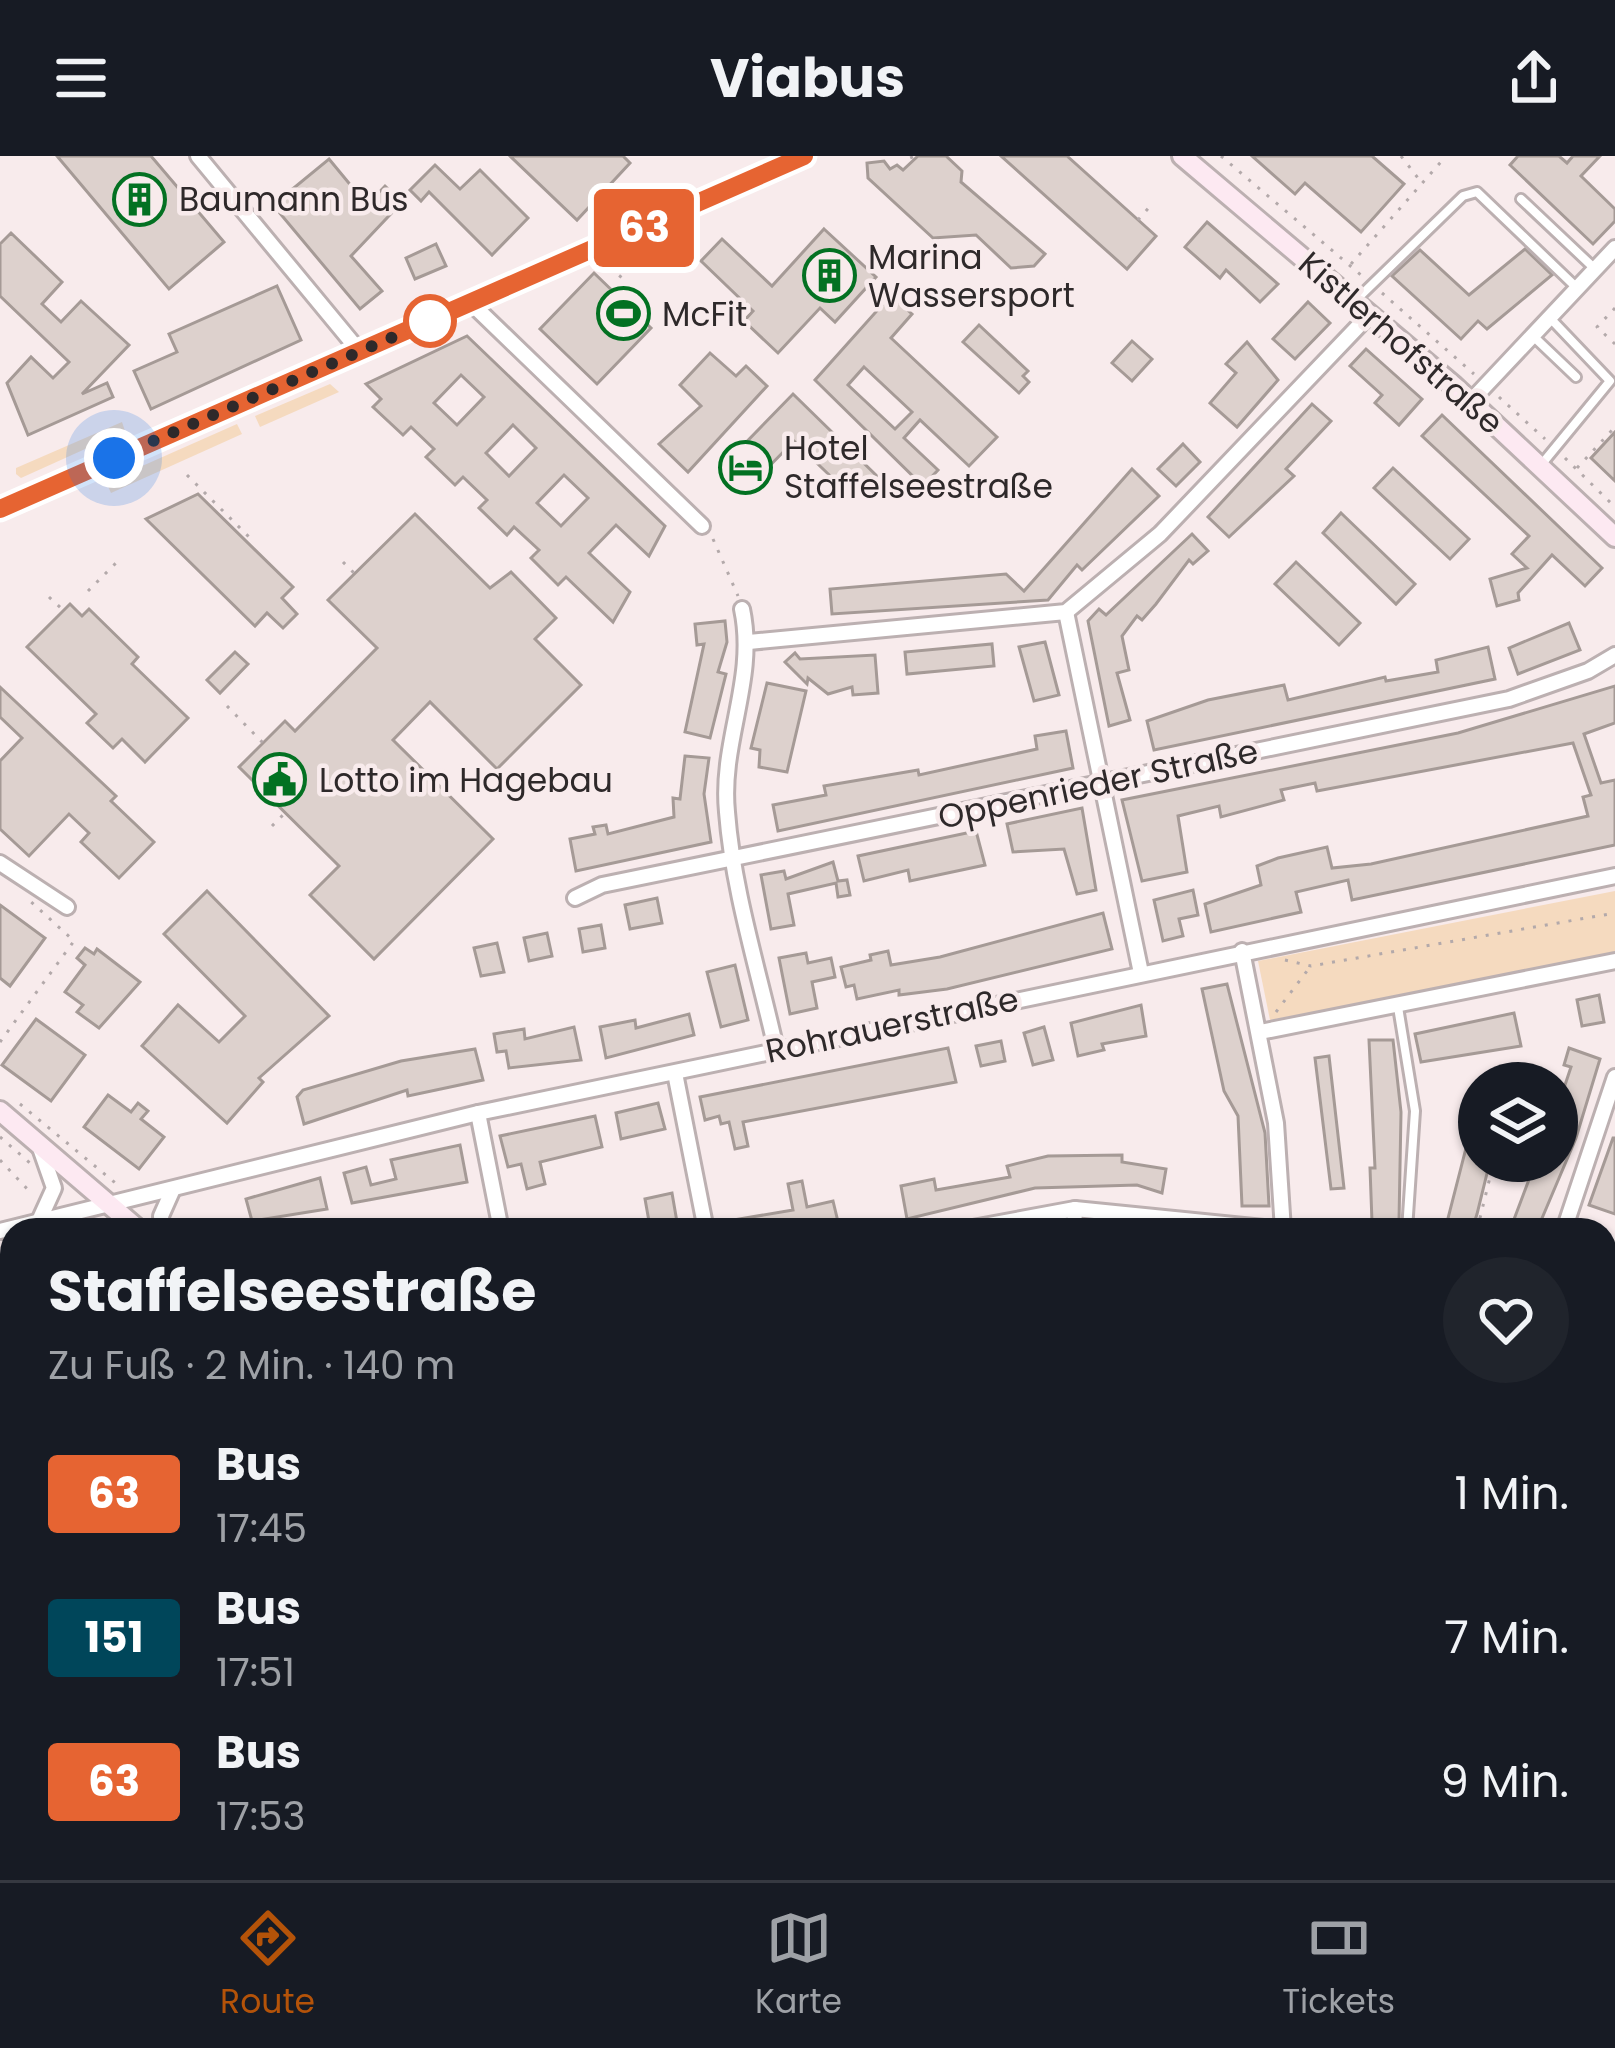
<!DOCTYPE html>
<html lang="de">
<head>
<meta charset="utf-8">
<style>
  body { margin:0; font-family:Poppins,sans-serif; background:#20242c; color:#f1f3f6; height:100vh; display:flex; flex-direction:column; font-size:45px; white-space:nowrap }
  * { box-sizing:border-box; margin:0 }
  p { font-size:39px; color:#9ea1a6 }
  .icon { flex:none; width:66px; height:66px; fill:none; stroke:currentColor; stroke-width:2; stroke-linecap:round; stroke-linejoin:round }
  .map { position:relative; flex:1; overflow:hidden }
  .panel { position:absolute; left:0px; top:1062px; width:1617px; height:663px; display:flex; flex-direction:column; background:#171b24; border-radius:36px 36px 0 0; box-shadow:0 3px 9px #0004 }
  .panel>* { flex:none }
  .badge { padding:0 24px; border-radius:9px; font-size:42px; line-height:78px }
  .buttons { position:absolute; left:1458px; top:906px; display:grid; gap:24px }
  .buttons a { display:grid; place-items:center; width:120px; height:120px; border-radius:50%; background:#171b24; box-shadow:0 3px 9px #0004; font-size:60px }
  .you { position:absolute; width:60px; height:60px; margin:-30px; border:9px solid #fff; border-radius:50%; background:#1a73e8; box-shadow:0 0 0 18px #1a73e833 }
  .map>.badge { position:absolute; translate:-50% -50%; box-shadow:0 0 0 6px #fff }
  .round { display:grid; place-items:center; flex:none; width:126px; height:126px; border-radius:63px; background:#20242c }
  .headline { display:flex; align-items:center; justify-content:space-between; height:204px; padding:0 48px }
  h1 { font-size:57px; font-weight:700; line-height:90px }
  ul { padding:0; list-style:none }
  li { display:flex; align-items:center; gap:36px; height:144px; padding:0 48px }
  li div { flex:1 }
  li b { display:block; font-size:45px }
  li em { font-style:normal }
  li .badge { min-width:132px; font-weight:700; text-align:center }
  header { display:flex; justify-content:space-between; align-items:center; height:156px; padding:0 48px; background:#171b24; font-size:54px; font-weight:700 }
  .tab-bar { display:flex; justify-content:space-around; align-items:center; height:168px; border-top:3px solid #363941; background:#171b24; font-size:33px; color:#9ea1a6 }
  .tab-bar a { display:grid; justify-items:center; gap:6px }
  .tab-bar .current { color:#b45309 }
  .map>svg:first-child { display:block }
</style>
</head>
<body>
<header><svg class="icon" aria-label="menu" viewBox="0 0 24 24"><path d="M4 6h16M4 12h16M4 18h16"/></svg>Viabus<svg class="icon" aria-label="share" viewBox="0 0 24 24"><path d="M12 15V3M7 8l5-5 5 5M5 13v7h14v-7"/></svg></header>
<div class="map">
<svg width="1615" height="1724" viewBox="0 0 1615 1724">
  <rect width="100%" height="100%" fill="#f8ebec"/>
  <g fill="#f5dabf">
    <path d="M330 228 339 236 260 271 255 260Z"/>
    <path d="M122 266 125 275 21 322 16 318V312Z"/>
    <path d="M237 268 242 278 111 337 106 326Z"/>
    <path d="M1615 735V800L1270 864 1258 805Z"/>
    <path d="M930 1713H1018L1011 1724H923Z"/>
  </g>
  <g fill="#ddd1cd" stroke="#a59a96" stroke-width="3" fill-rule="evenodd">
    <path d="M57 0H151L224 86 169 133Z"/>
    <path d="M510 0H623L630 7 577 64Z"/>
    <path d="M918 0H946L962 15 961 26 1045 98 1034 110 1011 112 976 79 933 82 868 22 867 7 884 5 890 13 897 9 903 14Z"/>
    <path d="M1001 0H1067L1156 80 1127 113Z"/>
    <path d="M1252 0H1372L1404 28 1361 76 1305 27 1295 38Z"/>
    <path d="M1518 0H1559L1567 7 1573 0H1600L1581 20 1615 53V65L1593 88 1510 9Z"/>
    <path d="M329 3 367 49 385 30 402 46 351 100 382 135 360 153 273 49Z"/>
    <path d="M435 9 460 33 480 14 528 62 492 99 429 36 421 45 410 34Z"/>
    <path d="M1207 66 1278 128 1260 146 1226 114 1220 122 1185 91Z"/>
    <path d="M824 73 876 121 835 166 820 152 778 197 744 165 753 155 701 105 722 83 772 130Z"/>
    <path d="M11 77 62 126 42 148 61 166 81 145 129 189 82 238 107 227 113 241 28 279 7 227 31 201 53 222 69 206 0 140V88Z"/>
    <path d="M436 88 446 110 415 123 406 102Z"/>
    <path d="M1525 93 1552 119 1487 173 1478 165 1461 183 1392 120 1420 94 1469 139Z"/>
    <path d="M594 117 651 172 597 228 540 173Z"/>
    <path d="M277 130 301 184 151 253 134 215 177 196 169 178Z"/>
    <path d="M891 139 912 158 891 182 997 281 969 310 920 264 904 282 938 314 923 330 815 224ZM864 211 912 256 895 273 848 229Z"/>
    <path d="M1308 146 1330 167 1295 203 1273 183Z"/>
    <path d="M979 169 1028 215 1023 220 1029 226 1019 237 963 186Z"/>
    <path d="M467 180 665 370 649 400 616 369 589 397 630 436 613 466 566 421 558 429 531 402 539 394 514 371 507 379 479 352 487 344 463 321 455 329 426 301 434 293 411 271 403 279 373 251 381 243 366 228ZM461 219 484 241 457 269 434 247ZM513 269 536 292 509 320 486 297ZM564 319 588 342 561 370 537 347Z"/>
    <path d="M1132 185 1152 203 1132 225 1112 207Z"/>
    <path d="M1247 186 1278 224 1237 271 1210 247 1236 217 1226 208Z"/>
    <path d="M1366 193 1422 243 1399 269 1375 247 1382 239 1350 210Z"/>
    <path d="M710 197 736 220 746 210 767 230 688 316 659 288 701 250 680 229Z"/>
    <path d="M793 238 881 324 868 337 860 329 850 339 794 285 749 331 725 308Z"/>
    <path d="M1312 248 1331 265 1286 313 1294 320 1229 381 1208 361Z"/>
    <path d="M1442 259 1602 412 1585 430 1552 399 1518 437 1519 444 1497 450 1490 423 1527 412 1512 398 1529 380 1422 280Z"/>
    <path d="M1615 276V325L1591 302Z"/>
    <path d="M1183 288 1200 306 1176 330 1158 313Z"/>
    <path d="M1393 312 1469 383 1450 403 1374 332Z"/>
    <path d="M1132 313 1159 340 1082 414 1077 409 1048 444 832 458 830 433 1006 418 1024 435Z"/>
    <path d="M198 338 293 431 282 442 297 458 283 472 267 457 255 470 146 363Z"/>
    <path d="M1341 357 1415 428 1396 448 1323 377Z"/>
    <path d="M415 358 490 432 511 416 556 462 535 483 581 529 497 613 430 546 393 584 493 683 374 803 310 739 339 710 239 611 285 565 295 575 377 492 328 444Z"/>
    <path d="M1192 378 1208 395 1193 408 1189 404 1156 448 1142 464 1137 460 1122 480 1129 514 1117 517 1130 564 1109 570 1088 465 1099 453 1106 459Z"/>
    <path d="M1296 406 1360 467 1339 489 1275 428Z"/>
    <path d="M70 448 82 460 89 453 138 501 132 508 188 562 145 606 122 583 113 592 87 567 96 558 27 491Z"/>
    <path d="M725 465 727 486 718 516 726 518 710 582 685 576 704 488 697 489 695 468Z"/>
    <path d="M1569 467 1580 494 1518 518 1509 492Z"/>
    <path d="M1045 486 1059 539 1034 545 1019 491Z"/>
    <path d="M992 488 994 510 907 518 905 496Z"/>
    <path d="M1488 491 1495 523 1154 594 1147 565 1208 544 1284 529 1288 544 1385 521 1386 525 1438 516 1436 504Z"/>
    <path d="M235 496 248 508 220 537 207 524Z"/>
    <path d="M795 497 800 503 875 499 878 537 853 539 852 531 828 538 808 522 807 528 785 506Z"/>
    <path d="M767 527 806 535 787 616 759 611 760 594 751 592Z"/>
    <path d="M1615 530V567L1584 578 1601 627 1615 624V689L1352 744 1348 724 1296 736 1301 756 1211 776 1205 748 1261 729 1257 710 1278 702 1327 691 1332 712 1371 708 1588 660 1583 641 1591 639 1573 587 1317 635 1315 627 1281 634 1284 644 1221 661 1219 650 1178 660 1187 716 1142 725 1122 644 1458 577Z"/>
    <path d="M0 531 116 640 111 645 154 686 119 722 81 686 89 677 69 658 29 700 0 673V605L22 582 0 561Z"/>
    <path d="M1066 575 1073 612 778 675 773 649 826 639 824 630 918 614 919 619 1037 593 1035 580Z"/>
    <path d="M685 600 709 602 704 638 711 686 576 715 570 683 595 678 593 671 606 669 608 678 674 661 673 642 680 643Z"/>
    <path d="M1082 652 1096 734 1077 738 1064 693 1013 696 1007 668Z"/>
    <path d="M976 675 985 709 910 725 908 714 864 725 858 700Z"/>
    <path d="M833 706 838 725 847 724 850 739 838 741 836 727 788 738 794 769 771 773 761 719 784 715 786 723Z"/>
    <path d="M1193 734 1198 759 1179 763 1183 780 1163 785 1154 744Z"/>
    <path d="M207 735 329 860 259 922 263 926 227 967 142 890 178 849 219 886 245 860 164 778Z"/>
    <path d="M657 742 662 767 630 773 625 749Z"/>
    <path d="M0 749 45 782 10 830 0 822Z"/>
    <path d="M1103 757 1112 793 947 833 899 839V834L857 843 854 829 846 831 841 811 871 804 870 799 888 795 891 809 940 801Z"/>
    <path d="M601 769 605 792 583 796 579 773Z"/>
    <path d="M547 777 552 800 529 805 524 782Z"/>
    <path d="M497 787 504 816 481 820 474 792Z"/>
    <path d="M85 792 94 798 97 793 140 826 99 872 77 856 83 849 65 836 85 809 77 802Z"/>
    <path d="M806 797 808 807 831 802 835 821 812 826 817 852 790 858 779 802Z"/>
    <path d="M735 809 748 864 721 871 707 816Z"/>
    <path d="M1227 828 1265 977 1269 1050H1242L1238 960 1224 935 1202 833Z"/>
    <path d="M1599 839 1604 866 1582 870 1577 844Z"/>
    <path d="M1141 849 1146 880 1102 888 1104 894 1078 900 1071 867Z"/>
    <path d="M1514 857 1521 890 1421 906 1415 878Z"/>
    <path d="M689 858 694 879 606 902 600 871 635 864 636 872Z"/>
    <path d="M36 863 85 899 51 945 2 909Z"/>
    <path d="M574 871 581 904 509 912 506 895 497 896 494 878 524 873 525 883Z"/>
    <path d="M1044 871 1053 904 1033 909 1024 877Z"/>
    <path d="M1369 884H1393L1401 956 1399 1065 1372 1066 1370 1012H1375Z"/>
    <path d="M1001 885 1005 905 981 910 976 890Z"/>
    <path d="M948 892 956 926 743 966 748 990 735 993 729 966 721 968 719 960 705 964 700 941Z"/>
    <path d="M1569 892 1600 903 1576 982 1537 1074H1510L1536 1005H1557V953L1571 911 1564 909Z"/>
    <path d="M475 893 483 924 408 940 407 934 304 968 297 941 303 934 401 905Z"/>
    <path d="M1329 900 1344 1032 1331 1033 1315 902Z"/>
    <path d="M108 939 131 956 138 947 148 955 141 963 164 981 139 1013 84 971Z"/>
    <path d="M658 947 665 973 621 983 616 957Z"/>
    <path d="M595 960 602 991 540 1006 545 1028 527 1033 521 1008 508 1011 500 980Z"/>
    <path d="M1474 961H1479V1005H1490L1477 1058 1472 1074H1445Z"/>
    <path d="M1613 982H1615V1058L1589 1049Z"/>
    <path d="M460 989 467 1026 352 1047 344 1017 366 1011 371 1029 396 1023 391 1004Z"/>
    <path d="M1122 999V1006L1166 1013 1162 1037 1137 1029 1035 1032 907 1063 901 1030 934 1023 936 1034 1010 1021 1007 1010 1048 1000Z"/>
    <path d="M320 1022 327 1053 252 1065 246 1043Z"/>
    <path d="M802 1025 807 1051 833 1045 840 1074H717L716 1067 793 1054 788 1028Z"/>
    <path d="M672 1037 677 1066 650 1071 645 1043Z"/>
  </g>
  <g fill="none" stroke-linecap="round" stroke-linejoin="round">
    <defs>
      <g id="lane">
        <path d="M1521 43 1594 112"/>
        <path d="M1356 144 1463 40 1477 36 1577 132"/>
        <path d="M1533 180 1576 221"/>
        <path d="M1541 309 1610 225 1551 163"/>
        <path d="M1398 851 1415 955 1407 1074"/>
      </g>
      <g id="street">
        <path d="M198 0 360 196"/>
        <path d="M471 147 702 370"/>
        <path d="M1471 245 1615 92"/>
        <path d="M0 353 803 0"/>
        <path d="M742 453C757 524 720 585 727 656 733 735 759 816 776 893"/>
        <path d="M1066 456 1141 817"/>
        <path d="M749 486 1066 456 1160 378 1370 158"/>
        <path d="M0 707 67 751"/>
        <path d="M575 742 602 729 1509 543 1588 515 1615 499"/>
        <path d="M1242 795 1276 967 1283 1074"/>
        <path d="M1260 876 1615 805"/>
        <path d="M675 917 706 1074"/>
        <path d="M478 957 501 1074"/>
        <path d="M39 1065 54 1032 40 992"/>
        <path d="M162 1074 161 1060 173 1033"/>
        <path d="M962 1074 1075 1053 1283 1074"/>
        <path d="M1074 1074 1075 1053"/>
        <path d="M1564 1074 1615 921"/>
        <path d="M0 1075 478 957 1615 720"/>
        <path d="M1605 1129 1615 1132"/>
        <path d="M0 1305 12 1300"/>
        <path d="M1605 1415 1615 1419"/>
        <path d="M1605 1497 1615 1480"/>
        <path d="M0 1641 12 1627"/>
        <path d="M307 1713 314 1724"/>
        <path d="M675 1713 690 1724"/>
        <path d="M909 1724 916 1713"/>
        <path d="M1024 1724 1031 1713"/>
        <path d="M1349 1724 1356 1713"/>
      </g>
      <g id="secondary">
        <path d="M1182 0 1454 230 1615 381"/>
        <path d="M0 955 139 1074"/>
        <path d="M1394 1713 1410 1724"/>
      </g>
    </defs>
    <use href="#lane" stroke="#bcb0b1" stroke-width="14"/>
    <use href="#street" stroke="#bcb0b1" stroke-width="20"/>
    <use href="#secondary" stroke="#bcb0b1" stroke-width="24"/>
    <g stroke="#b3a9aa" stroke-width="3" stroke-dasharray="3 9" stroke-linecap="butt">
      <path d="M911 0 913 5"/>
      <path d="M1221 0 1361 119"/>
      <path d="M1401 0 1421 26"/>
      <path d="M1138 64 1152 48"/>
      <path d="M600 105 625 124"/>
      <path d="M1351 108 1446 0"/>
      <path d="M612 114 623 102"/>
      <path d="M1382 137 1474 218"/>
      <path d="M630 151 641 139"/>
      <path d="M1615 152 1597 171 1615 188"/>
      <path d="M1499 241 1545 283"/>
      <path d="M1565 302 1615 351"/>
      <path d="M1577 312 1615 271"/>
      <path d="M187 319 250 382 246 385"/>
      <path d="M713 383 738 440"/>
      <path d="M343 406 355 418"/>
      <path d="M88 435 118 405"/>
      <path d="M49 441 63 454"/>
      <path d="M227 550 263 587"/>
      <path d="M272 670 285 657"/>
      <path d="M1285 804 1311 810 1615 757"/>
      <path d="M1276 856 1310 811"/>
      <path d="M0 886 74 785 28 743"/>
      <path d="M20 948 119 1030"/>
      <path d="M0 981 30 1007"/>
      <path d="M0 1004 32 1038"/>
      <path d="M1477 1074 1494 1005"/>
    </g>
    <use href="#lane" stroke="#fff" stroke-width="8"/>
    <use href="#street" stroke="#fff" stroke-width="14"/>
    <use href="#secondary" stroke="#fde9f2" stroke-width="18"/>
  </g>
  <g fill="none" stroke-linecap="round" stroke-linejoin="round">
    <defs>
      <path id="line" d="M0 353 804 0"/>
    </defs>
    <use href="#line" stroke="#fff" stroke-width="27"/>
    <use href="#line" stroke="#e66432" stroke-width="18"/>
    <path stroke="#2e292a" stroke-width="12" stroke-dasharray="0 21.6" d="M114 302 430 165"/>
  </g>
  <defs>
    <symbol id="building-ring" viewBox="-11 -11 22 22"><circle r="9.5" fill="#f8ebec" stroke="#037122" stroke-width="1.5"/><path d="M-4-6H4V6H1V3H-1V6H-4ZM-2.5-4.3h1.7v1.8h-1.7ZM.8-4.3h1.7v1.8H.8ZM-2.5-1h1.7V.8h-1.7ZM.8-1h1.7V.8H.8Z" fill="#037122"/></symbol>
    <symbol id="stadium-ring" viewBox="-11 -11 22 22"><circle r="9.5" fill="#f8ebec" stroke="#037122" stroke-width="1.5"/><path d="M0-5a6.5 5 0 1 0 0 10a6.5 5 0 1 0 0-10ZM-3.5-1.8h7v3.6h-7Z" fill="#037122"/></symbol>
    <symbol id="hotel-ring" viewBox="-11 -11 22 22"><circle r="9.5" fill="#f8ebec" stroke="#037122" stroke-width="1.5"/><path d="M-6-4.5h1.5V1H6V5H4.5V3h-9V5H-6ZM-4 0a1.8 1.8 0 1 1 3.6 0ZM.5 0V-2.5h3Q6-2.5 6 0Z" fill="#037122"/></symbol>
    <symbol id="civic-ring" viewBox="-11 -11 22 22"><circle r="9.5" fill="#f8ebec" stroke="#037122" stroke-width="1.5"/><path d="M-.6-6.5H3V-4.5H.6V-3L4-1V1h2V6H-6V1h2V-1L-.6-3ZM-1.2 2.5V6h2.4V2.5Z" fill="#037122"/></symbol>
  </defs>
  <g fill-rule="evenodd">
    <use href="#building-ring" x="110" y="14" width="59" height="59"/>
    <use href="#building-ring" x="800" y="90" width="59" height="59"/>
    <use href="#stadium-ring" x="594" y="128" width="59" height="59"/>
    <use href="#hotel-ring" x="716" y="282" width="59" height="59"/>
    <use href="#civic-ring" x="250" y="594" width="59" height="59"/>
  </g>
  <circle fill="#fff" stroke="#e66432" stroke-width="6" cx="430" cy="165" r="24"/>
  <g text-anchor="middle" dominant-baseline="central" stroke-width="9" stroke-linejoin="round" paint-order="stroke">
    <g font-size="33" fill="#2e292a" stroke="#f8ebec" text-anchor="start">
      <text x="179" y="43">Baumann Bus</text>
      <text x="868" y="101">Marina<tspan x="868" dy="38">Wassersport</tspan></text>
      <text x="662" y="158">McFit</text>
      <text x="784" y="292">Hotel<tspan x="784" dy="38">Staffelseestraße</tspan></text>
      <text x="319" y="624">Lotto im Hagebau</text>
    </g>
    <g font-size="33" fill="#2e292a" stroke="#f8ebec">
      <text transform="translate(1401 187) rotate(41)">Kistlerhofstraße</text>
      <text transform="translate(1098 628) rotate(-12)">Oppenrieder Straße</text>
      <text transform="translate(892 869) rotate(-12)">Rohrauerstraße</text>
    </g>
  </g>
</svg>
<div class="buttons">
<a><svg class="icon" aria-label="layers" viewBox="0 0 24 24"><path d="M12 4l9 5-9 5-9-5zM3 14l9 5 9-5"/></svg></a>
</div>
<div class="you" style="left:114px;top:302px"></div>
<b class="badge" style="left:644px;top:72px;background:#e66432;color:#fff">63</b>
<section class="panel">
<div class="headline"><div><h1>Staffelseestraße</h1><p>Zu Fuß · 2 Min. · 140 m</p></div><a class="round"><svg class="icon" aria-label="heart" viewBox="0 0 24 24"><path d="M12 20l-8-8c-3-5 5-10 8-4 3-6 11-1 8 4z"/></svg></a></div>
<ul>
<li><span class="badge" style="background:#e66432;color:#fff">63</span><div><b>Bus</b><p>17:45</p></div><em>1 Min.</em></li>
<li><span class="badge" style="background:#00465a;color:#fff">151</span><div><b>Bus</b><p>17:51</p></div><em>7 Min.</em></li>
<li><span class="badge" style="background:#e66432;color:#fff">63</span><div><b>Bus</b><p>17:53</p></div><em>9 Min.</em></li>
</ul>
</section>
</div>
<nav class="tab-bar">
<a class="current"><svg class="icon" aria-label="directions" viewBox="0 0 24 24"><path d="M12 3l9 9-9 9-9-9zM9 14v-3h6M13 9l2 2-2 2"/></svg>Route</a>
<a><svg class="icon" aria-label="map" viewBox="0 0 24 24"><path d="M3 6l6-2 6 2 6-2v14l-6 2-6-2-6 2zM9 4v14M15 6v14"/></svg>Karte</a>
<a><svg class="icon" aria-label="tickets" viewBox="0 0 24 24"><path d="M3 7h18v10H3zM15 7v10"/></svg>Tickets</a>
</nav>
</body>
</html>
